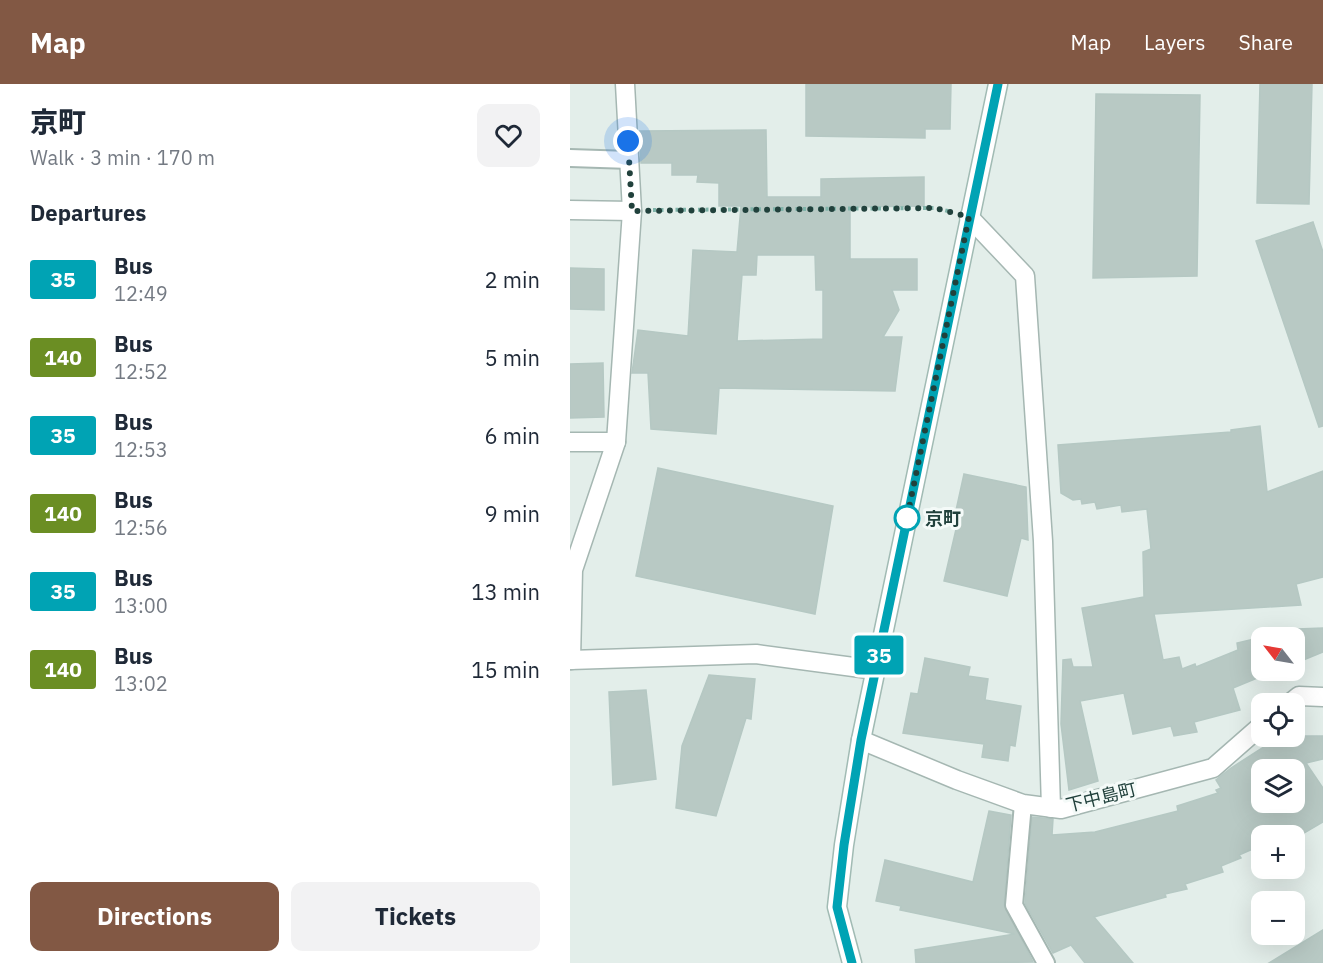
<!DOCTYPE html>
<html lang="en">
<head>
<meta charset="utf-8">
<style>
  body { margin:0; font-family:"IBM Plex Sans","Noto Sans JP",sans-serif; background:#f2f2f3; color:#1f2937; height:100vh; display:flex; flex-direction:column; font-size:22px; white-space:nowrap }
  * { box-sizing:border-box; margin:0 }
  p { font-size:20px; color:#747a83 }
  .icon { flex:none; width:33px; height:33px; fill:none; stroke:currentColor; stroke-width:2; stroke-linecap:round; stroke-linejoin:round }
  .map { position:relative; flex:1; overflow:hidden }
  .panel { display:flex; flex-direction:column; background:#fff; width:570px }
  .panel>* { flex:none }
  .badge { padding:0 12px; border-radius:4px; font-size:21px; line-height:39px }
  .needle { width:39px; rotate:301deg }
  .fabs { position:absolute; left:681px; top:543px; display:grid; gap:12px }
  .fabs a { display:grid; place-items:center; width:54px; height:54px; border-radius:12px; background:#fff; box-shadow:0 6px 24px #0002; font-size:30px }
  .you { position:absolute; width:30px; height:30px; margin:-15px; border:4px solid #fff; border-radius:50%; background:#1a73e8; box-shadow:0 0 0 9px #1a73e833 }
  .map>.badge { position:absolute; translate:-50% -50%; box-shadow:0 0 0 3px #fff }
  h2 { padding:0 30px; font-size:22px; line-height:54px }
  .round { display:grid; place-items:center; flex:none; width:63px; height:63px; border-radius:12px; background:#f2f2f3 }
  .headline { display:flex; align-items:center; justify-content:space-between; height:102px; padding:0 30px }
  h1 { font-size:28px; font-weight:800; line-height:45px }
  .action { display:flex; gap:12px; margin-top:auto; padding:12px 30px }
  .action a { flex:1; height:69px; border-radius:12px; background:#825844; color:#fff; font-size:24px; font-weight:800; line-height:69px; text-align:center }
  .action a+a { background:#f2f2f3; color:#1f2937 }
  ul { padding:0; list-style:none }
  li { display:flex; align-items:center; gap:18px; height:78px; padding:0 30px }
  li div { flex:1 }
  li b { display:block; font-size:22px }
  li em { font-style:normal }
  li .badge { min-width:66px; font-weight:700; text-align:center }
  header { display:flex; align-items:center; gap:36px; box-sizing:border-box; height:84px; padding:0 30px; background:#825844; color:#fff }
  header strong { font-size:28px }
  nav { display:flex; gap:33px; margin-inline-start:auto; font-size:21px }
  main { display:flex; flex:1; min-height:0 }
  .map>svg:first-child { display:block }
</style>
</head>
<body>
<header>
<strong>Map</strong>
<nav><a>Map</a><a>Layers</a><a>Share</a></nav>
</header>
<main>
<section class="panel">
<div class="headline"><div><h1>京町</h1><p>Walk · 3 min · 170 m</p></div><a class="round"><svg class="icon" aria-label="heart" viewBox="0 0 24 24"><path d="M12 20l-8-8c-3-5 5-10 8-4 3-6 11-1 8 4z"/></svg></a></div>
<h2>Departures</h2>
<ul>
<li><span class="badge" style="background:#00a3b4;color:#fff">35</span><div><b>Bus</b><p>12:49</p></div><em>2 min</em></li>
<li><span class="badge" style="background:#6b8e23;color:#fff">140</span><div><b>Bus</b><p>12:52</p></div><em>5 min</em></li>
<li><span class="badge" style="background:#00a3b4;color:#fff">35</span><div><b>Bus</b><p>12:53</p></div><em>6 min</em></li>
<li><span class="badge" style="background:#6b8e23;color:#fff">140</span><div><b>Bus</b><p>12:56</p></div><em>9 min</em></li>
<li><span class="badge" style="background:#00a3b4;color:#fff">35</span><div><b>Bus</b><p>13:00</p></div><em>13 min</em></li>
<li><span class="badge" style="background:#6b8e23;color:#fff">140</span><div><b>Bus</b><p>13:02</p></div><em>15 min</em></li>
</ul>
<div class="action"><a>Directions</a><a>Tickets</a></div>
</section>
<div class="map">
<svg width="753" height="879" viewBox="0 0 753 879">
  <rect width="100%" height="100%" fill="#e3eeea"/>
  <g fill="#b8c9c4" stroke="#b5c8c3" stroke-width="1.5" fill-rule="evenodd">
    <path d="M236 0H381L380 45H355V54L236 52Z"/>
    <path d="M690 0H742L739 120 687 119Z"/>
    <path d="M526 10 630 11 627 192 523 194Z"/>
    <path d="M196 46 197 113H251V95L354 93V122L280 123V175H347V206H322L329 226 313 253H332L325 307 149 304 146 350 81 345 78 289H62L68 246 118 252 123 166 167 168 171 122H149V99L127 98 128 91H102V79H71L69 47ZM187 171H245L246 206H253V255L167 257 172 191H186Z"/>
    <path d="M743 138 753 168V342L749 343 686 157Z"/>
    <path d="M0 184 34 185V226L0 225Z"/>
    <path d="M33 279 34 333 0 334V280Z"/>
    <path d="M690 342 697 408 753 387V493L726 500 731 521 584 530 593 576 609 573 612 585 625 580 626 583 668 566 667 559 727 545 753 544V568L724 580V554H692V586H707L663 604 670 626 624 638 627 648 604 652 601 642 563 650 554 609 510 617 528 697 499 706 491 640 493 576 501 575 503 583H523L512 524 574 513 573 468 581 465 577 425 552 428 551 421 527 425 525 418 512 420 511 415 503 416 491 409 488 361 661 348V346Z"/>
    <path d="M88 384 263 422 245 530 66 492Z"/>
    <path d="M394 390 456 403 458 456 451 454 437 512 374 497 387 441 383 440Z"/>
    <path d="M355 574 400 583 398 592 418 595 415 616 451 622 445 662 440 661 438 677 412 673 414 660 333 649 341 609 348 610Z"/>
    <path d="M139 591 185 595 181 635 176 634 146 732 106 724 112 662Z"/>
    <path d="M76 606 86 695 43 701 39 608Z"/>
    <path d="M711 652H753V675L736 679 753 704V738L724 755V747L714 752H692V761L669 771 671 774 651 782 653 788 615 800 617 805 595 810 596 813 524 833 563 879H515L501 861 483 869 455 819 462 733 483 735 482 751 525 748 608 727 607 722 648 709 646 706 651 704 646 696 661 684ZM692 686H724V718H692Z"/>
    <path d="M419 727 441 731 434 821 463 878 346 879 345 866 445 850 330 826 331 822 306 817 315 776 403 798Z"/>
    <path d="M753 846V879H699Z"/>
  </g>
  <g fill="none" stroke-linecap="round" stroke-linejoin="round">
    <defs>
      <g id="lane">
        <path d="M0 74 60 76"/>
        <path d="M453 720 444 821 476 879"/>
      </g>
      <g id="street">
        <path d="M0 126 62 127"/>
        <path d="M399 133 455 192 473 457 481 724"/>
        <path d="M0 358H46"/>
        <path d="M0 576 186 570 306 586"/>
        <path d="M1 576 3 486 46 358 62 127 55 0"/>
        <path d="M719 620 729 612 753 613"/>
        <path d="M291 656 387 696 453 720 491 725 643 684 692 641"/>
      </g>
      <path id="secondary" d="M282 879 267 823 274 761 291 656 428 0"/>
    </defs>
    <use href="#lane" stroke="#a5b7b2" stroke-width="20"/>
    <use href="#street" stroke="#a5b7b2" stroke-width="21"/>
    <use href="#secondary" stroke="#a1bbb4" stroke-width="21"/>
    <path stroke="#81b4aa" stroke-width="4" stroke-dasharray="3 4.5" stroke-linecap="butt" d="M83 126 365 124 378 127"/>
    <use href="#lane" stroke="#fff" stroke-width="16"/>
    <use href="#street" stroke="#fff" stroke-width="18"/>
    <use href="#secondary" stroke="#fff" stroke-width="18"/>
  </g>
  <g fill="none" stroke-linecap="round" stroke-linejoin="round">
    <defs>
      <path id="line" d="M282 879 267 823 274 761 291 656 428 0"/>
    </defs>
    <use href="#line" stroke="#fff" stroke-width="14"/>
    <use href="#line" stroke="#00a3b4" stroke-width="9"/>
    <path stroke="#21413c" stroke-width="6" stroke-dasharray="0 10.8" d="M58 57 62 127 365 124 399 133 337 434"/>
  </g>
  <circle fill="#fff" stroke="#00a3b4" stroke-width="3" cx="337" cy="434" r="12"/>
  <g text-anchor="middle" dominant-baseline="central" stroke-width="6" stroke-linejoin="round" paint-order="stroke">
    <g font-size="18" font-weight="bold" fill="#21413c" stroke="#f4faf8" text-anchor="start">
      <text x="355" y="434">京町</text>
    </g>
    <g font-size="18" fill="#21413c" stroke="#f4faf8">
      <text transform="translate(531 713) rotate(-14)">下中島町</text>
    </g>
  </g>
</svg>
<div class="fabs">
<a><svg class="needle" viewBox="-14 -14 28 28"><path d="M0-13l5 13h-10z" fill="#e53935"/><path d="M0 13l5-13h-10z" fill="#747a83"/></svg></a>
<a><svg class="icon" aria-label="locate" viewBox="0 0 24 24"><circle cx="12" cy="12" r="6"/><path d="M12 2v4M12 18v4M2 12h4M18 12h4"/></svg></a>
<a><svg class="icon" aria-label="layers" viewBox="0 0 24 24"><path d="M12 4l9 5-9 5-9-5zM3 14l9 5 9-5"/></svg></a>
<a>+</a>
<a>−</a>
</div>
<div class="you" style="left:58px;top:57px"></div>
<b class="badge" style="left:309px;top:571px;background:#00a3b4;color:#fff">35</b>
</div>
</main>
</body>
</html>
